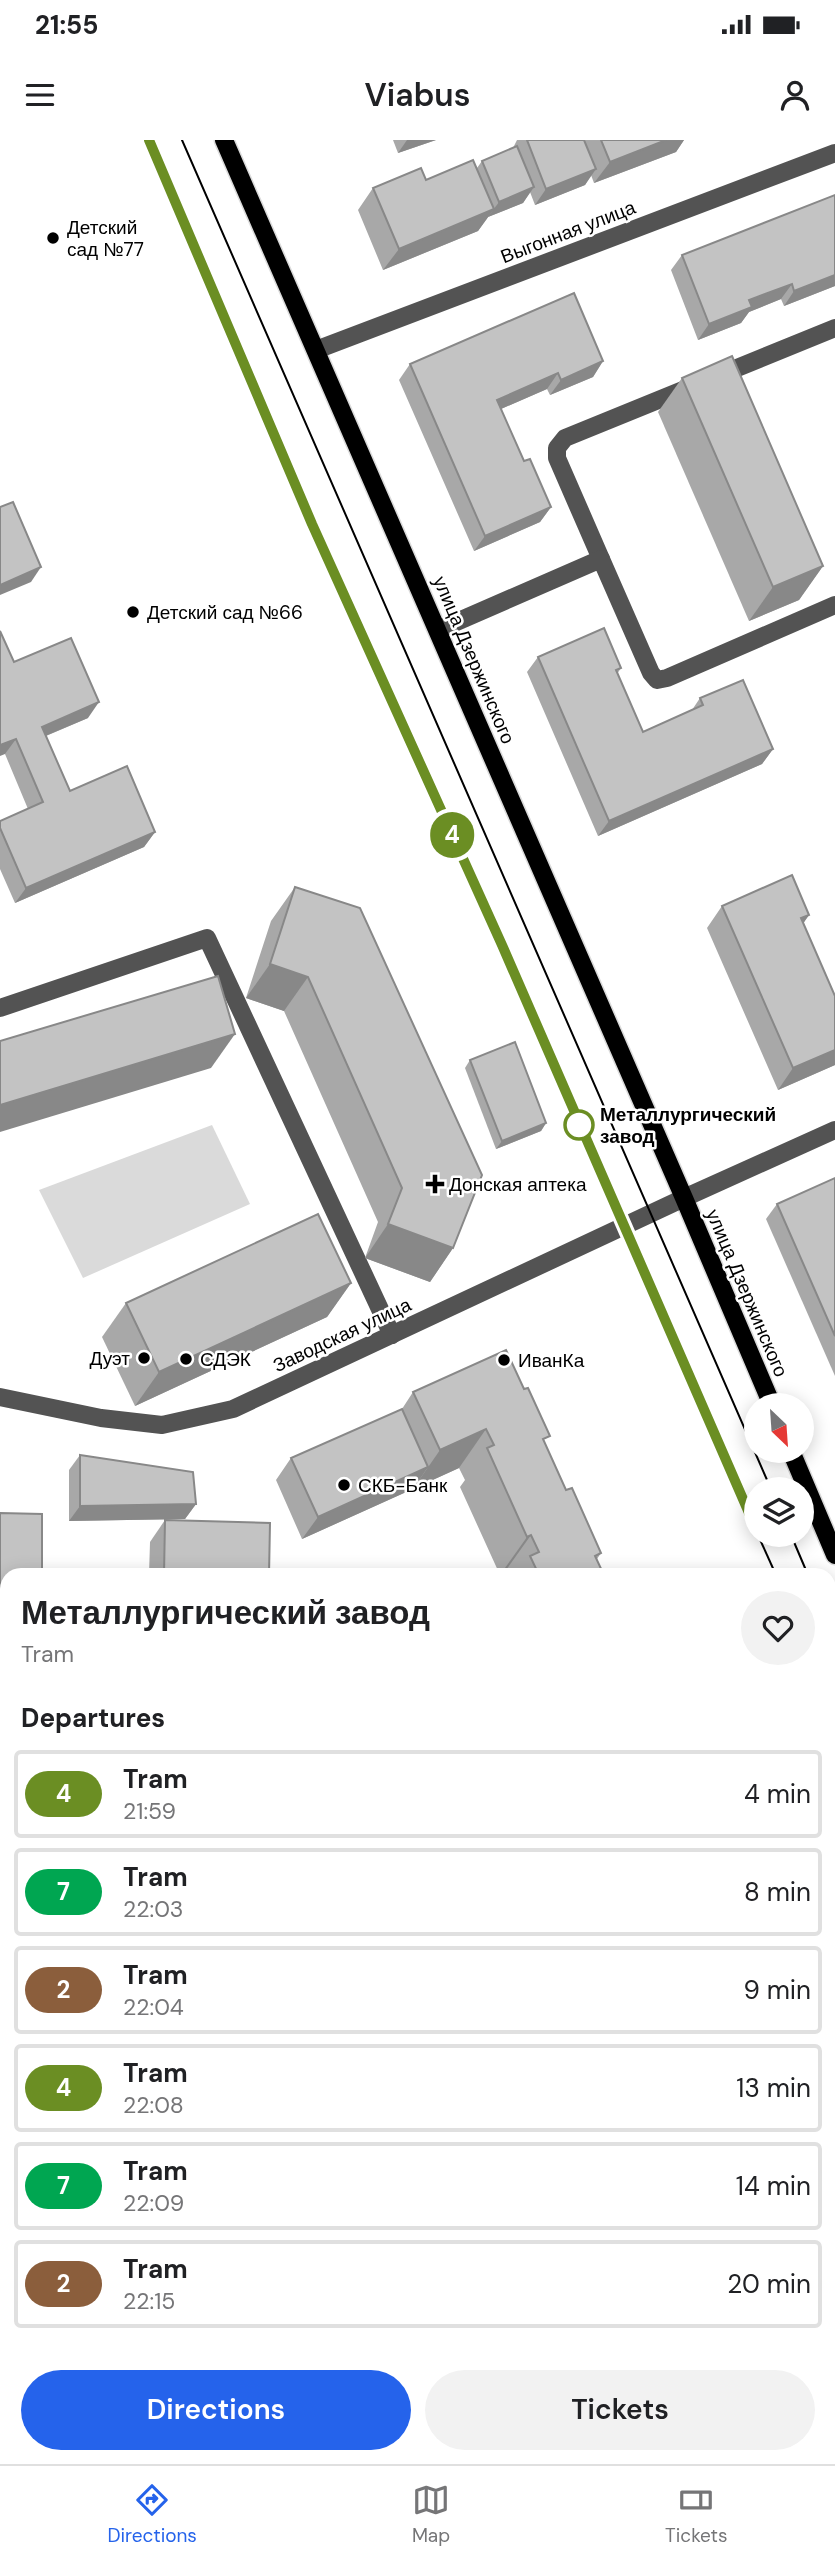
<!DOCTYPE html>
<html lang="en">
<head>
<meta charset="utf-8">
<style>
  body { margin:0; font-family:"DM Sans",sans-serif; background:#f2f2f2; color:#202124; height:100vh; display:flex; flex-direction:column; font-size:26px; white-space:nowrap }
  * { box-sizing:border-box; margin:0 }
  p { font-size:23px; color:#757577 }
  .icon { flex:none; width:38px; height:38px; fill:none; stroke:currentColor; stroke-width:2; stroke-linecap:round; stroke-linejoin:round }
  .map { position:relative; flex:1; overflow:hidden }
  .sheet { position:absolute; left:0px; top:1428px; width:836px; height:896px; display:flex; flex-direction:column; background:#fff; border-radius:21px 21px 0 0; box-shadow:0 4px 18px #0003 }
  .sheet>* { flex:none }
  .badge { padding:0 14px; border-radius:23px; font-size:24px; line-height:46px }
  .needle { width:46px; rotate:155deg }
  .tools { position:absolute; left:744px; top:1253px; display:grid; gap:14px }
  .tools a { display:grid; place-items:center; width:70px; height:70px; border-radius:50%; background:#fff; box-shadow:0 4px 18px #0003; font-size:35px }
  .map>.badge { position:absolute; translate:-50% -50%; box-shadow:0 0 0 4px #fff }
  h2 { padding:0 21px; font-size:26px; line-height:63px }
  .round { display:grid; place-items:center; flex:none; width:74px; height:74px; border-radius:37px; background:#f2f2f2 }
  .headline { display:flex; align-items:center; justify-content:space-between; height:119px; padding:0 21px }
  h1 { font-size:33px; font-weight:600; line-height:52px }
  .button { display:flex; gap:14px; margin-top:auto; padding:14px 21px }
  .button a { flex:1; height:80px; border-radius:42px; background:#2563eb; color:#fff; font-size:28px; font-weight:600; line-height:80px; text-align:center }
  .button a+a { background:#f2f2f2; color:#202124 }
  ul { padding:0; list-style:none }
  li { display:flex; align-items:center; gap:21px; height:88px; margin:0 14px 10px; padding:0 7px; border:4px solid #e0e0e0; border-radius:7px }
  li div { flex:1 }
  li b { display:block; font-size:26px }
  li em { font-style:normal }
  li .badge { min-width:77px; font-weight:700; text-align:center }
  .status { display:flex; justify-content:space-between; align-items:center; height:49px; padding:0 35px; background:#fff; direction:ltr }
  .status svg { height:19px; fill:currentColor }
  header { display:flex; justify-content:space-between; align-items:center; height:91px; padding:0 21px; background:#fff; font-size:32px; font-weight:600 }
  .tabs { display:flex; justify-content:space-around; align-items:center; height:98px; border-top:2px solid #e0e0e0; background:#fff; font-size:19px; color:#757577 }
  .tabs a { display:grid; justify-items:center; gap:4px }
  .tabs .on { color:#2563eb }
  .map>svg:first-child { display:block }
</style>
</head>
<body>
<div class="status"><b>21:55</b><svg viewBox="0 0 49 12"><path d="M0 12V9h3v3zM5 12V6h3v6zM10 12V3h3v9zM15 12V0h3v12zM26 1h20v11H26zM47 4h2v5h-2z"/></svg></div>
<header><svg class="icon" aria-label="menu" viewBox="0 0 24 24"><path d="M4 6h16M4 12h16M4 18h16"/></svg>Viabus<svg class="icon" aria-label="person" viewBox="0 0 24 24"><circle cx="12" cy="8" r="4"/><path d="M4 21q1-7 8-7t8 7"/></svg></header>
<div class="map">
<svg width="835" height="2324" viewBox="0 0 835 2324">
  <rect width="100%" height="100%" fill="#fff"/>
  <path fill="#dadada" d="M212 985 250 1064 83 1138 39 1050Z"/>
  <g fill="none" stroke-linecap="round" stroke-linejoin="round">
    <defs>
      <g id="major">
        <path d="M224 0 684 1058 772 1265"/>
        <path d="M791 1311 835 1415"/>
      </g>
    </defs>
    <use href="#major" stroke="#dbdbdb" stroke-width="21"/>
    <g stroke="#535353" stroke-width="18">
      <path d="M316 210 835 13"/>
      <path d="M601 419 557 318V308L565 298 835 188"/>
      <path d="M438 490 601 419 651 533 657 540 667 538 835 465"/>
      <path d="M0 868 207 798 392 1195"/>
      <path d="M0 1257 101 1278 162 1285 233 1269 684 1058 835 990"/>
    </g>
    <use href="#major" stroke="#000" stroke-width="18"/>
    <g stroke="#000" stroke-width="2">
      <path d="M149 0 312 384 502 805 756 1389"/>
      <path d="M182 0 771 1349"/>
      <path d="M758 1395 776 1435"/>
      <path d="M791 1395 808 1435"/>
      <path d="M830 1485 835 1498"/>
      <path d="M830 1559 835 1573"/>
    </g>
    <defs>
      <g id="rail">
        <path d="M830 1661 835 1659"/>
        <path d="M0 1733 7 1734"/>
        <path d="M0 1872 7 1870"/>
        <path d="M0 1890 7 1888"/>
        <path d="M0 1910 7 1907"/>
        <path d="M0 1933 7 1929"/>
        <path d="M0 1973 7 1970"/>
        <path d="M0 2001 7 1996"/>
        <path d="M0 2040 7 2036"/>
        <path d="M0 2073 7 2069"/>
        <path d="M0 2116 7 2110"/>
        <path d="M0 2159 7 2153"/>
        <path d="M0 2197 7 2190"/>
        <path d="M0 2260 7 2253"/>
        <path d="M25 2324 31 2317"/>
        <path d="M91 2324 104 2317"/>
      </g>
    </defs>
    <use href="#rail" stroke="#000" stroke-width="8"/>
    <use href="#rail" stroke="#fff" stroke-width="5" stroke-dasharray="16" stroke-linecap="butt"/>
  </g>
  <g fill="#a8a8a8">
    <path d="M393 0H436L398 13Z"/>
    <path d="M517 0H684L676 12 594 43 591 35 585 45 535 65 530 52 523 63 488 77 478 91 383 130 358 70 373 48 426 40 477 28 482 21 513 8Z"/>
    <path d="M682 115 835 146 784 166 781 159 749 172 741 183 698 200 671 130Z"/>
    <path d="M603 221 593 237 550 255 547 249 501 269 524 321 551 367 540 382 474 411 399 240 410 224Z"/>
    <path d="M682 238 823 426 799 460 749 481 658 272Z"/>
    <path d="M538 517 621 528 617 534 643 592 692 570 700 558 773 609 762 624 598 696 527 532Z"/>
    <path d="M14 522 88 578 46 596 70 651 155 692 144 707 15 763 0 729V681L28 669 5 614Z"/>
    <path d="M295 747 453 1108 430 1142 365 1118 378 1082 284 871 246 858 271 781Z"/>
    <path d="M722 766 809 775 803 783 835 925 778 950 707 788Z"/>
    <path d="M470 920 546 983 541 991 496 1009 465 928Z"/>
    <path d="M835 1038V1236L766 1079 777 1064Z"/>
    <path d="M351 1143 327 1177 135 1266 102 1197 126 1163Z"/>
    <path d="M413 1252 545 1303 566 1350 601 1413 597 1419 604 1435H505L504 1433 500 1435 460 1347 465 1340 459 1328 302 1399 276 1340 291 1318 402 1269Z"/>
    <path d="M80 1315 196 1364 185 1379 69 1381V1330Z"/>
    <path d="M165 1380 269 1435H149L150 1402Z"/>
  </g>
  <g fill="#888">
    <path d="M407 0H436L398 13Z"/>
    <path d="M666 0H684L676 12 594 43 610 22Z"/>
    <path d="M596 29 585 45 535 65 546 49Z"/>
    <path d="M534 47 523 63 488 77 499 62Z"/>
    <path d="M494 69 478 91 383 130 399 109Z"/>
    <path d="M835 135V146L784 166 794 151Z"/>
    <path d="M792 144 781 159 749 172 741 183 698 200 709 184 749 160Z"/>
    <path d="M603 221 593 237 550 255 561 240Z"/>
    <path d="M558 233 547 249 487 275 497 260Z"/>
    <path d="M551 367 540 382 474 411 485 396Z"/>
    <path d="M823 426 799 460 749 481 773 447Z"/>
    <path d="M41 427 31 442 0 455V445Z"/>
    <path d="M99 562 88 578 31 602 42 587Z"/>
    <path d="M16 599 5 614 0 616V605Z"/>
    <path d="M773 609 762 624 598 696 609 681Z"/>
    <path d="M155 692 144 707 15 763 26 748Z"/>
    <path d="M809 775 794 797 801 778Z"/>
    <path d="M270 824 308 837 284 871 246 858Z"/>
    <path d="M235 894 211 928 0 992V965Z"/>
    <path d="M835 910V925L778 950 793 928Z"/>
    <path d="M546 983 541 991 496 1009 502 1001Z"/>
    <path d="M388 1084 453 1108 430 1142 365 1118Z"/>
    <path d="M351 1143 327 1177 135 1266 159 1232Z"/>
    <path d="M486 1289 459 1328 413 1349 440 1310Z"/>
    <path d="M428 1327 413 1349 302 1399 318 1377Z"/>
    <path d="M196 1364 185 1379 69 1381 80 1366Z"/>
    <path d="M531 1395 504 1433 500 1435 527 1397Z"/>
    <rect x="0" y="1531" width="7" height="27"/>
    <rect x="0" y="1667" width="7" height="27"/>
    <path d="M835 2109V2129L830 2131V2111Z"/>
  </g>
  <g fill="#c3c3c3" stroke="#888" stroke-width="2">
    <path d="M527 0H584L596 29 546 49Z"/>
    <path d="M601 0H666L610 22Z"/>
    <path d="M517 6 534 47 499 62 482 21Z"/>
    <path d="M473 20 494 69 399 109 373 48 421 28 426 40Z"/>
    <path d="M835 55V135L794 151 792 144 749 160 752 167 709 184 682 115Z"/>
    <path d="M574 153 603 221 561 240 558 233 497 260 524 321 530 319 551 367 485 396 410 224Z"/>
    <path d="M732 216 823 426 773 447 682 238Z"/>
    <path d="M13 362 41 427 0 445V367Z"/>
    <path d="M604 488 621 528 616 530 643 592 703 565 700 558 743 540 773 609 609 681 538 517Z"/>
    <path d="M0 491 14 522 71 498 99 562 42 587 70 651 127 626 155 692 26 748 0 688V681L43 662 16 599 0 605Z"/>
    <path d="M792 735 809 775 801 778 835 856V910L793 928 722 766Z"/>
    <path d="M295 747 360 768 482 1035 453 1108 388 1084 402 1048 308 837 270 824Z"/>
    <path d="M218 836 235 894 0 965V901Z"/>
    <path d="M515 902 546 983 502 1001 470 920Z"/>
    <path d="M835 1038V1196L777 1064Z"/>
    <path d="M318 1074 351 1143 159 1232 126 1163Z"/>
    <path d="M506 1210 524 1249 528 1248 550 1296 543 1299 566 1350 572 1348 601 1413 595 1416 604 1435H539L530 1416 539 1412 531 1395 527 1397 487 1308 494 1305 486 1289 440 1310 413 1252Z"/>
    <path d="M402 1269 428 1327 318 1377 291 1318Z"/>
    <path d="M80 1315 193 1332 196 1364 80 1366Z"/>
    <path d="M0 1373 42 1374V1435H7V1531H0Z"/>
    <path d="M165 1380 270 1383 269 1435H164Z"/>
    <rect x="0" y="1573" width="7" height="94"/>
    <path d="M830 1715 835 1731V2109L830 2111Z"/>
  </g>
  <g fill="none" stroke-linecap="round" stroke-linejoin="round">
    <defs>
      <path id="line" d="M149 0 312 384 502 805 756 1389"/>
    </defs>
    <use href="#line" stroke="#fff" stroke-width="16"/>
    <use href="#line" stroke="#6b8e23" stroke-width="10"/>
  </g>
  <g fill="#000" stroke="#fff" stroke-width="2.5">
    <circle cx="53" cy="98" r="7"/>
    <circle cx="133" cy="472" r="7"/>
    <path d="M431.5 1033.5h7v7h7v7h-7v7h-7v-7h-7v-7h7z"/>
    <circle cx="144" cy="1218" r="7"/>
    <circle cx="186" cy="1219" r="7"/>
    <circle cx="504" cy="1220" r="7"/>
    <circle cx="344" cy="1345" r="7"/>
  </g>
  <circle fill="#fff" stroke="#6b8e23" stroke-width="3.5" cx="579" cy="985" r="14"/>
  <g text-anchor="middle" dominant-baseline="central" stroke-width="5" stroke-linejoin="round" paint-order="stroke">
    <g font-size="19" fill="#000" stroke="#fff" text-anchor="start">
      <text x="67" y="87">Детский<tspan x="67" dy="22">сад №77</tspan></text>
      <text x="147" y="472">Детский сад №66</text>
      <text x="449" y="1044">Донская аптека</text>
      <text x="130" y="1218" text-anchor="end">Дуэт</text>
      <text x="200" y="1219">СДЭК</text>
      <text x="518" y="1220">ИванКа</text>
      <text x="358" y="1345">СКБ-Банк</text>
    </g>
    <g font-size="19" fill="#000" stroke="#fff">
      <text transform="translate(568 92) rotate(-21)">Выгонная улица</text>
      <text transform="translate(474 520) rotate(67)">улица Дзержинского</text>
      <text transform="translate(747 1153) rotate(67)">улица Дзержинского</text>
      <text transform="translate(342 1195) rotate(-25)">Заводская улица</text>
    </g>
    <g font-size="19" font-weight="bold" fill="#000" stroke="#fff" text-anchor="start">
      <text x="600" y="974">Металлургический<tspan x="600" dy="22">завод</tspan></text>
    </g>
  </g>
</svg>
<div class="tools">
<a><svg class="needle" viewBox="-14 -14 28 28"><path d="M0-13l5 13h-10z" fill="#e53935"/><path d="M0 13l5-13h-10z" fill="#757577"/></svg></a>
<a><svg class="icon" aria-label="layers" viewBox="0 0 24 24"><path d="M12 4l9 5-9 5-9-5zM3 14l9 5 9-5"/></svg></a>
</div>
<b class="badge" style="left:452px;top:695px;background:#6b8e23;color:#fff">4</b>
<section class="sheet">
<div class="headline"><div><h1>Металлургический завод</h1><p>Tram</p></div><a class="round"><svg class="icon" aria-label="heart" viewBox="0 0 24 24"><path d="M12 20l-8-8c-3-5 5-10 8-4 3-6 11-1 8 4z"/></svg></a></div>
<h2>Departures</h2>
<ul>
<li><span class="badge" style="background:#6b8e23;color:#fff">4</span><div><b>Tram</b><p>21:59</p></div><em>4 min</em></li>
<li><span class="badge" style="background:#00a651;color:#fff">7</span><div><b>Tram</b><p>22:03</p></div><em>8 min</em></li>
<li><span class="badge" style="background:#8b5e3c;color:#fff">2</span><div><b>Tram</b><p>22:04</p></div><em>9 min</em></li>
<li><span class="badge" style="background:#6b8e23;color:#fff">4</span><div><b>Tram</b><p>22:08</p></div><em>13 min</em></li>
<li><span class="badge" style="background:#00a651;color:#fff">7</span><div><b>Tram</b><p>22:09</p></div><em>14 min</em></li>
<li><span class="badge" style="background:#8b5e3c;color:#fff">2</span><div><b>Tram</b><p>22:15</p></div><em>20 min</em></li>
</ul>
<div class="button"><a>Directions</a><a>Tickets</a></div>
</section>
</div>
<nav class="tabs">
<a class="on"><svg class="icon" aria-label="directions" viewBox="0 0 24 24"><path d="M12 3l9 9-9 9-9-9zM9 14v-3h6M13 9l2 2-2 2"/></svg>Directions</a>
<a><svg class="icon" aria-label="map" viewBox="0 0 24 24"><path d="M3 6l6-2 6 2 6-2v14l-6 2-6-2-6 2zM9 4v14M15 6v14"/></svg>Map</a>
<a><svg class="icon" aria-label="tickets" viewBox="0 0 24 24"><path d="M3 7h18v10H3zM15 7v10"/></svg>Tickets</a>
</nav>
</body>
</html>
